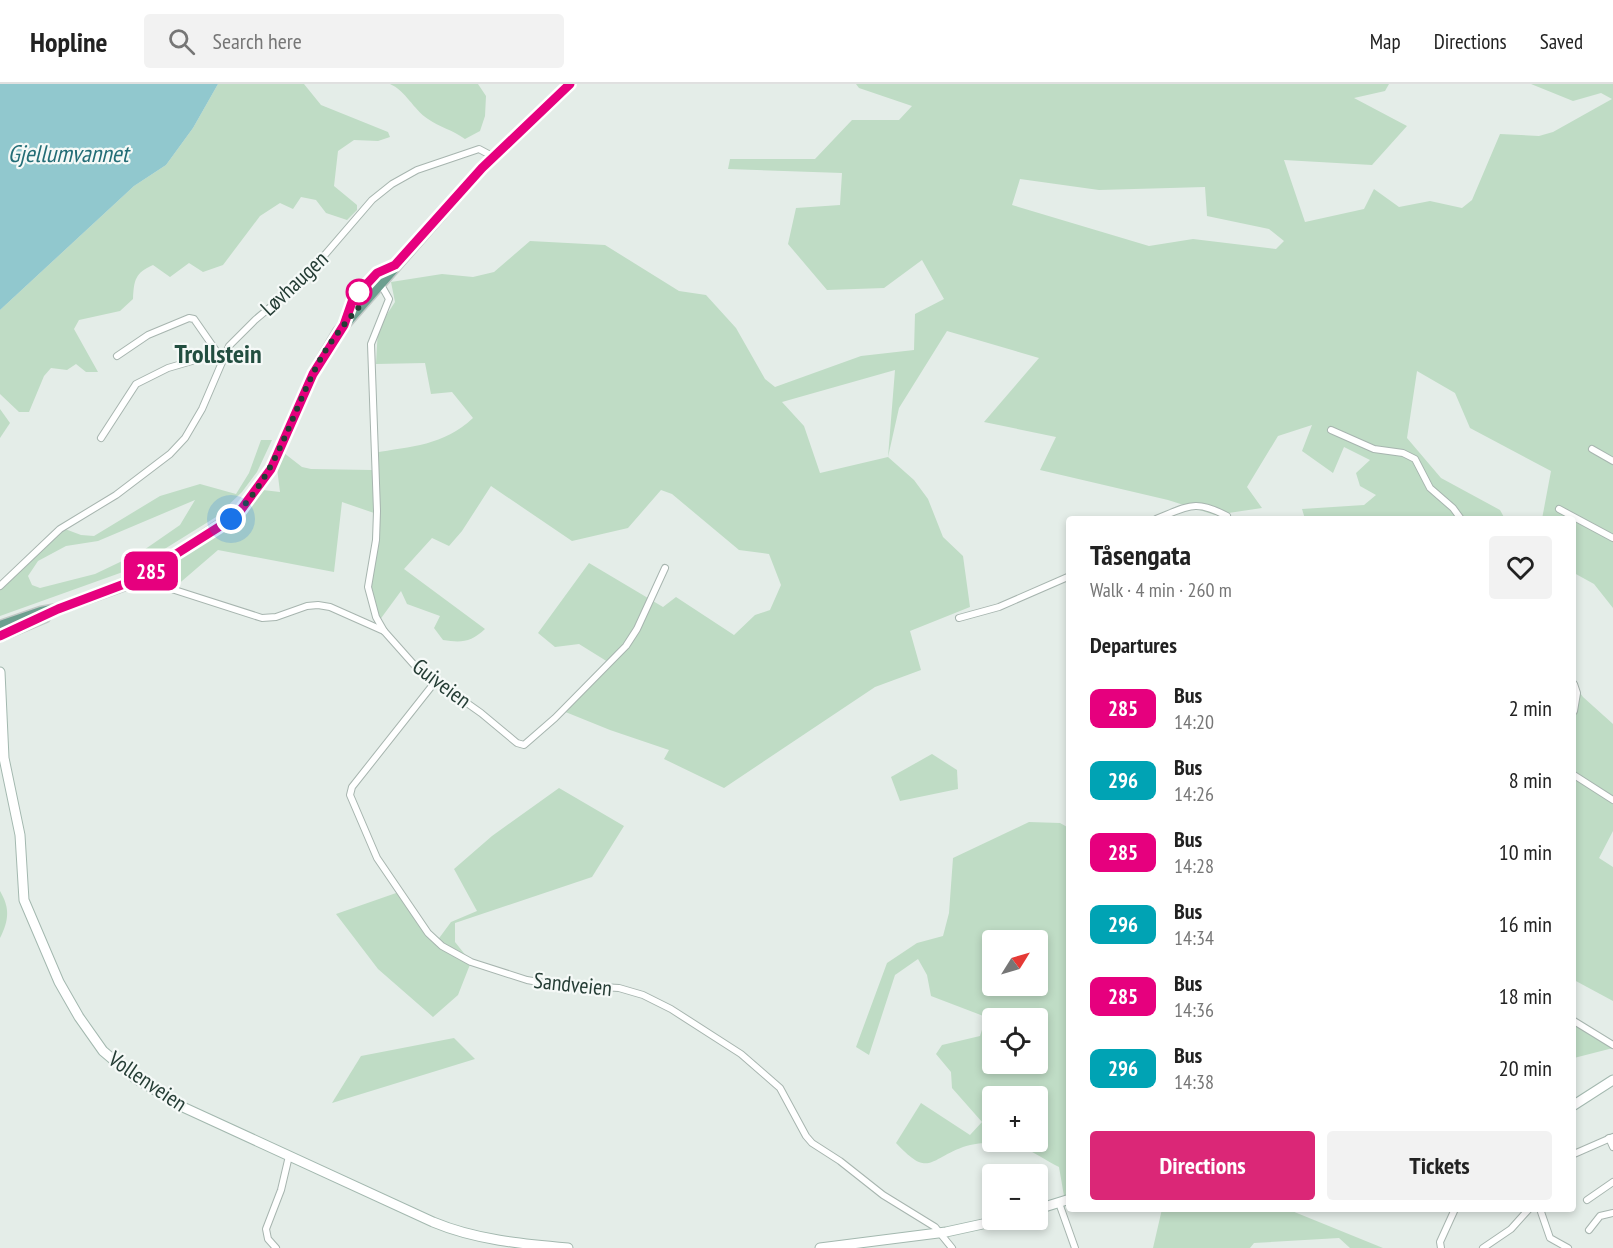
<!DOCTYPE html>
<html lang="en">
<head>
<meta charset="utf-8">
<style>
  body { margin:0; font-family:"PT Sans Narrow",sans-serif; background:#f2f2f2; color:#222; height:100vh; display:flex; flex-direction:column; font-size:22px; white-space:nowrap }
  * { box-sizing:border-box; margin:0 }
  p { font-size:20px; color:#767676 }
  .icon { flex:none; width:33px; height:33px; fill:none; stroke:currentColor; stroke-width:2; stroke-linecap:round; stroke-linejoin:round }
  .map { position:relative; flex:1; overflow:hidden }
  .details { position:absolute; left:1066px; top:432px; width:510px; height:696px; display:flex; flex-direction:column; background:#fff; border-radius:6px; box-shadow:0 3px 9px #0003 }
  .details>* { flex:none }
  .badge { padding:0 12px; border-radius:9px; font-size:21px; line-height:39px }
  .needle { width:39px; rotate:53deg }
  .buttons { position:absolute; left:982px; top:846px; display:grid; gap:12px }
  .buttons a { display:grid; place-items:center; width:66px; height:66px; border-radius:6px; background:#fff; box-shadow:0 3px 9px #0003; font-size:30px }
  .you { position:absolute; width:30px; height:30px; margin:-15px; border:4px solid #fff; border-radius:50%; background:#1a73e8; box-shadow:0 0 0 9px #1a73e833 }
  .map>.badge { position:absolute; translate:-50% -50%; box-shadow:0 0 0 3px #fff }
  h2 { padding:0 24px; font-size:22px; line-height:54px }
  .round { display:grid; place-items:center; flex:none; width:63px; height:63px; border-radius:6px; background:#f2f2f2 }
  .head { display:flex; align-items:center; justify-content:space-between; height:102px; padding:0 24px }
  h1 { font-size:28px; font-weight:700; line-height:45px }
  .primary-button { display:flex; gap:12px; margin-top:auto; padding:12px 24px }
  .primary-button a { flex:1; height:69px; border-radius:6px; background:#db2777; color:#fff; font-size:24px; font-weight:700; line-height:69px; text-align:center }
  .primary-button a+a { background:#f2f2f2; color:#222 }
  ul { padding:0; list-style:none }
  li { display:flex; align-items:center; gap:18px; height:72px; padding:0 24px }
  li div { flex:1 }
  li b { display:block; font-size:22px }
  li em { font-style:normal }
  li .badge { min-width:66px; font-weight:700; text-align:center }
  header { display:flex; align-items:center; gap:36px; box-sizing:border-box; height:84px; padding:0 30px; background:#fff; border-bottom:2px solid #e0e0e0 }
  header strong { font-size:28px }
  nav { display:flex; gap:33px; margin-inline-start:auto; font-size:21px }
  .search { width:420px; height:54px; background:#f2f2f2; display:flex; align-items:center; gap:15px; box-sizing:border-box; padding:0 21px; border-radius:6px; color:#767676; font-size:22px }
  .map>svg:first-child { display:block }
</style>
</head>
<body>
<header>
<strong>Hopline</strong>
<div class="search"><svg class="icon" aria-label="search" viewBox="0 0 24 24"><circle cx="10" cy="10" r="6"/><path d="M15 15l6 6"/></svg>Search here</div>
<nav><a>Map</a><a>Directions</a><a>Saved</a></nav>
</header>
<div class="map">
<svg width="1613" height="1164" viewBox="0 0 1613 1164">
  <rect width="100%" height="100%" fill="#e4ede8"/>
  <g fill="#bfdcc5" fill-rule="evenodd">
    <path d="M218 0H304L321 21 388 48 390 53 378 57 354 56 338 67 334 102 357 121V126L347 136 326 129 316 116 301 113 293 125 280 119 260 132 223 181 203 188 189 179 170 193 153 181C135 189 134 196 133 215L120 227 79 236 74 245 98 288H86L76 280 67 286 51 284 44 292 29 328H19L0 310V226L134 102 166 81 193 44Z"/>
    <path d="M390 0H478L486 12 485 32 480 47 465 55C453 46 439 43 428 35 413 25 406 7 390 0Z"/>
    <path d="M856 0H1389L1385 7 1354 14 1407 42 1372 81 1284 76 1305 138 1364 125 1374 105 1399 123 1430 117 1462 124 1472 116 1500 50 1539 52 1553 48 1612 15 1601 9 1573 17 1531 0H1613V524L1594 500 1574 489V435H1542L1551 387 1470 344 1455 309 1417 287 1407 354 1441 394 1500 426 1505 435H1305L1302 425 1364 421 1376 411 1360 402 1356 389 1370 376 1344 363 1333 389 1302 367 1312 341 1278 352 1247 403 1262 424 1215 431 1168 416 1040 386 1056 353 984 338 1039 274 947 247 899 324 888 373 914 396 928 415 943 453 963 472 970 523 910 547 921 586 875 603 724 704 664 675 669 666 610 646 563 627 608 578 579 560 555 563 538 549 589 479 663 523 676 513 734 551 755 531 770 526 781 501 769 470 739 466 672 410 661 406 628 444 572 457 491 402 462 447 449 462 432 454 404 485 485 545C471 558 462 559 443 556L434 544 440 532 407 520 401 507 379 537 369 501 376 450 373 369C412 362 443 362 473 334L452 308 431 310 425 279 376 280 378 244 395 218 391 198 442 190 473 193 494 188 530 157 605 161 679 207 706 211 736 244 765 295 775 303 861 272 914 266 915 230 944 215 922 176 884 204 827 206 788 160 796 124 840 121 842 89 728 85 730 75H815L852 36H899L912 22 859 4ZM1020 95 1099 106 1205 103 1207 132 1269 145 1284 157 1276 165 1193 155 1149 162 1012 121ZM895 286 888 373 820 389 804 342 782 318Z"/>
    <path d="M0 325 10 339 0 354Z"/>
    <path d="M261 356H272L257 388 242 408 216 433 134 484 0 532V503L65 445 81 451 94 452 160 412 200 400 236 410 249 389ZM195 416 180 441 141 468 95 490 40 504 32 501 28 492 38 477 66 462 98 457Z"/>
    <path d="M284 369 302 383 311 385 372 386 374 429 342 418 334 488 218 466 175 503 151 493C191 467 233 444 263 406L280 408 277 384Z"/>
    <path d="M1574 600 1583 613 1613 640V747L1599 774 1613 783V917L1574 896Z"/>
    <path d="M932 670 957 686 958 705 900 717 891 693Z"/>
    <path d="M559 704 624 742 592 793 455 839V858L471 878 458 911 433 933 378 885 336 830 399 808 437 857 451 838 477 827 454 785 492 752Z"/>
    <path d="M1029 738 1060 739 1069 744V1111L1064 1112 1059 1083C1046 1077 1022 1060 1009 1059 997 1057 974 1059 963 1063 928 1076 929 1094 896 1059L921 1019 970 1051 982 1038 952 1004 951 988 936 970 942 961 980 952 986 933 931 912 927 891 918 875 895 891 869 971 856 963 887 879 917 859 943 852 949 829 953 774ZM993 856H1038V902H993ZM993 934H1038V980H993ZM993 1012H1038V1058H993Z"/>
    <path d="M0 807C10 824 9 836 0 854Z"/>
    <path d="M1574 935 1613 964 1574 974Z"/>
    <path d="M454 954 475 975 332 1019 361 972Z"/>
    <path d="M1162 1125H1287L1383 1164H1350L1339 1154 1254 1159 1250 1164H1153Z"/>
  </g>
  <path fill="#91c8ce" d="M0 0H218L193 44 166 81 134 102 0 226Z"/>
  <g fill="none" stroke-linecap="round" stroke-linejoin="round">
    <defs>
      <g id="minor">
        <path d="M380 199 389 215 371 260 377 427 376 456 368 503 376 533 384 547"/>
        <path d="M117 272 148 251 189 234 194 235 219 271"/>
        <path d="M1331 346 1374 365 1403 369 1415 375 1430 404 1453 424 1461 435"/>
        <path d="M101 354 136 300 168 284 216 270"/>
        <path d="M1592 365 1613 377"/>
        <path d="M1559 425 1613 454"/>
        <path d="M1156 435C1189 422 1195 415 1227 432"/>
        <path d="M145 491 156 500 262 534 276 533 307 522 318 521 330 523 384 547 416 583 481 629 517 659 524 661 555 634 626 562 637 545 665 484"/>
        <path d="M0 502 60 445 116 411 170 370 185 354 202 325 229 262 255 236 304 195 372 116 392 100 417 86 479 65 494 73"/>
        <path d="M959 534 999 523 1070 492"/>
        <path d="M435 598 352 703 350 711 377 774 428 849 442 862 471 878 527 896 550 900 619 904 643 911 671 925 741 970 780 1004 806 1052 812 1059 840 1077 883 1111 935 1143 952 1164"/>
        <path d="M1574 600 1577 609 1574 627"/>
        <path d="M1574 691 1613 716"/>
        <path d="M1574 937 1613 961"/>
        <path d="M1609 1054 1613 1063"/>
        <path d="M1574 1070 1613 1053"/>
        <path d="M1587 1116 1613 1098"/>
        <path d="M1059 1119 1075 1164"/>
        <path d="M1540 1125 1550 1154 1568 1164"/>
        <path d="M1589 1146 1600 1132 1613 1129"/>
        <path d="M276 1164 268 1155 266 1145 281 1106 289 1072"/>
        <path d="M1441 1164 1440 1158 1455 1125"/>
        <path d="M1483 1164 1511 1145 1529 1125"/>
      </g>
      <g id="secondary">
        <path d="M0 588 4 674 20 751 24 816 59 898 79 933 103 967 135 994 185 1024 433 1138C476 1156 522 1160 568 1164"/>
        <path d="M1574 1021 1613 996"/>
        <path d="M1038 1125 1070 1115"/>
        <path d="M820 1164 946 1148 1001 1136"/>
      </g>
      <g id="primary">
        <path d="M0 542 41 528 58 525 128 500 164 479 240 427 271 385 313 290 338 248 482 84 570 0"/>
        <path d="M0 552 45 533"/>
      </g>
    </defs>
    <use href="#minor" stroke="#a7b5af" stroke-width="8"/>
    <use href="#secondary" stroke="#a3b8af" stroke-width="11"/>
    <use href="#primary" stroke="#c2c9c6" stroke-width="13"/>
    <use href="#minor" stroke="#fff" stroke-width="6"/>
    <use href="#secondary" stroke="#fff" stroke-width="9"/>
    <use href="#primary" stroke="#6c9f8f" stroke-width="10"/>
  </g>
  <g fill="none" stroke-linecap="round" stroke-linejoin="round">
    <defs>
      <path id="line" d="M0 552 58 525 135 496 222 441 240 427 271 385 313 290 344 241 353 215 377 189 395 181 482 84 570 0"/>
    </defs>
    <use href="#line" stroke="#fff" stroke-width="14"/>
    <use href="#line" stroke="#e6007e" stroke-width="9"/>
    <path stroke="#253d35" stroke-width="6" stroke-dasharray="0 10.8" d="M231 435C278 391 290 331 320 276 332 254 348 236 364 217L359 208"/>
  </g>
  <circle fill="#fff" stroke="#e6007e" stroke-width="3" cx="359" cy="208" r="12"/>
  <g text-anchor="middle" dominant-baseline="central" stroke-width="4.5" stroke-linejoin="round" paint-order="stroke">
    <g font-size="22" fill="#253d35" stroke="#f5f9f7">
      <text transform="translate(294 199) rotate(-43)">Løvhaugen</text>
      <text transform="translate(442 599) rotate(37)">Guiveien</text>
      <text transform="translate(573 900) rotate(6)">Sandveien</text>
      <text transform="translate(148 997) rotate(34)">Vollenveien</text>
    </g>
    <g font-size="24" font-style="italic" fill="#236d76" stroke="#f5f9f7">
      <text x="68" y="69">Gjellumvannet</text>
    </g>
    <g font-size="26" font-weight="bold" fill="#224e40" stroke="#f5f9f7">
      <text x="218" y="269">Trollstein</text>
    </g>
  </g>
</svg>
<div class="buttons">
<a><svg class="needle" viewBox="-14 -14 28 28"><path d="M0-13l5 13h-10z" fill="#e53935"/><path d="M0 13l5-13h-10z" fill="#767676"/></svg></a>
<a><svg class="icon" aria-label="locate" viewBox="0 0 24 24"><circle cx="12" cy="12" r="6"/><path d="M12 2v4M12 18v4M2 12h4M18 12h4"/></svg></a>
<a>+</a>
<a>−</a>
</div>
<div class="you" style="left:231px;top:435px"></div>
<b class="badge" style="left:151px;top:487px;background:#e6007e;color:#fff">285</b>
<section class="details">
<div class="head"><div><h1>Tåsengata</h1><p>Walk · 4 min · 260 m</p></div><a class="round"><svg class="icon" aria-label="heart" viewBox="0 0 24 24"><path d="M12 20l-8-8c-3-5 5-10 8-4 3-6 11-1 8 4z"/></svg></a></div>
<h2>Departures</h2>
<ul>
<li><span class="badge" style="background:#e6007e;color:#fff">285</span><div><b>Bus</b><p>14:20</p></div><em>2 min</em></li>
<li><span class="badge" style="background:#00a3b4;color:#fff">296</span><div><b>Bus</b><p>14:26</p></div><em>8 min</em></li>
<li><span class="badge" style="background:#e6007e;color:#fff">285</span><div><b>Bus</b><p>14:28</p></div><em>10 min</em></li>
<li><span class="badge" style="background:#00a3b4;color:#fff">296</span><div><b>Bus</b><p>14:34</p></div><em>16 min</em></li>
<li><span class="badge" style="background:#e6007e;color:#fff">285</span><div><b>Bus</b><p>14:36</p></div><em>18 min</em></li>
<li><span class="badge" style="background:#00a3b4;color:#fff">296</span><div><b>Bus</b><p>14:38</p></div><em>20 min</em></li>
</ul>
<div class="primary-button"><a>Directions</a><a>Tickets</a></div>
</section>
</div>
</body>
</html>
